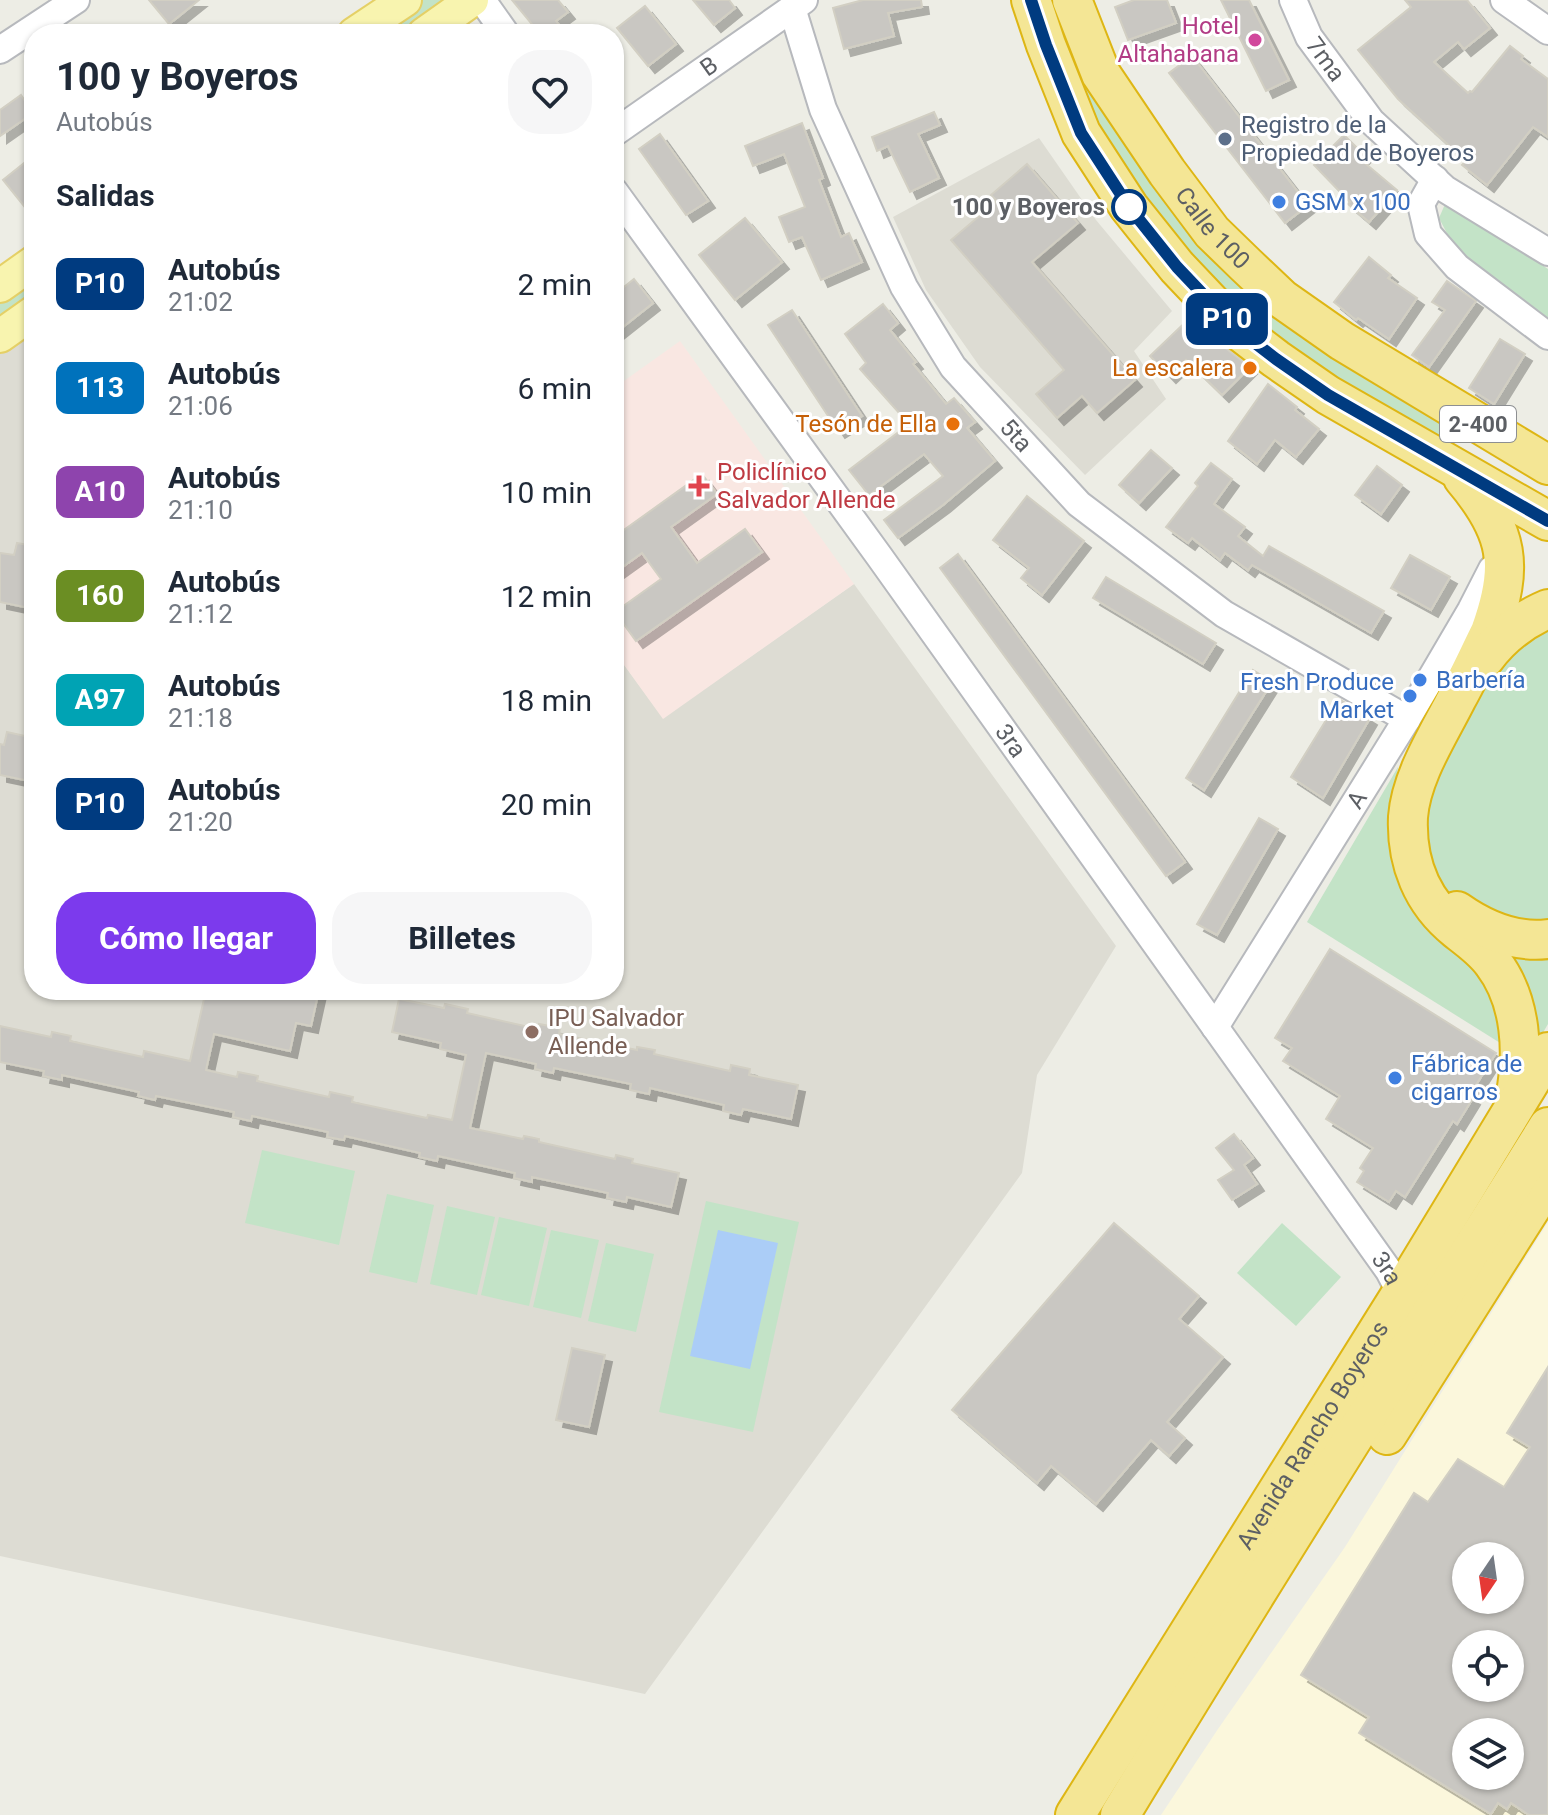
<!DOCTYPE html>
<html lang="es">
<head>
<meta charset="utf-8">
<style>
  body { margin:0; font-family:Roboto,sans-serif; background:#f6f6f7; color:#1f2937; height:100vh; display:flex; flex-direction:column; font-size:30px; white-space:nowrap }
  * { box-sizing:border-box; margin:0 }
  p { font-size:26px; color:#747a83 }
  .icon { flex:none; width:44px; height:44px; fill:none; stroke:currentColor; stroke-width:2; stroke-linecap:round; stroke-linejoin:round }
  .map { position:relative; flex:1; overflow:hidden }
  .side { position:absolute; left:24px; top:24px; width:600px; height:976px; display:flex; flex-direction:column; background:#fff; border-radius:32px; box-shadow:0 2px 6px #0004 }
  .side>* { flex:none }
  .badge { padding:0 16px; border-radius:12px; font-size:28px; line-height:52px }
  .needle { width:52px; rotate:193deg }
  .buttons { position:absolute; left:1452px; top:1542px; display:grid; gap:16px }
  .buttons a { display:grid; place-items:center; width:72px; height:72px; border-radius:50%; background:#fff; box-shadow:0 2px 6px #0004; font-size:40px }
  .map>.badge { position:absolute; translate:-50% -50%; box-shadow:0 0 0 4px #fff }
  h2 { padding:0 32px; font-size:30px; line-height:72px }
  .round { display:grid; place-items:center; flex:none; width:84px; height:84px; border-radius:32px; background:#f6f6f7 }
  .headline { display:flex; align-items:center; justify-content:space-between; height:136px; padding:0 32px }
  h1 { font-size:38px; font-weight:700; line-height:60px }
  .button { display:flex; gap:16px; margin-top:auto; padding:16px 32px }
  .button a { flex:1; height:92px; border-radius:32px; background:#7c3aed; color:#fff; font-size:32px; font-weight:700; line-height:92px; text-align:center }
  .button a+a { background:#f6f6f7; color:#1f2937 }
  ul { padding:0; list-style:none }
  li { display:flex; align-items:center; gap:24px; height:104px; padding:0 32px }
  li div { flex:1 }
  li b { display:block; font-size:30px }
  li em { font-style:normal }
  li .badge { min-width:88px; font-weight:700; text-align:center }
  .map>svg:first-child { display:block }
</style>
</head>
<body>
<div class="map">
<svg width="1548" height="1815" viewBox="0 0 1548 1815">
  <defs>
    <filter id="shadow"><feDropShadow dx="7" dy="7" stdDeviation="0" flood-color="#0004"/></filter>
  </defs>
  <rect width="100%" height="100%" fill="#edede5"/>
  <path fill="#fbf7dc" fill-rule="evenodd" d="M1548 1222V1815H1161L1218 1729 1345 1547ZM1466 1556H1510V1600H1466ZM1466 1644H1510V1688H1466ZM1466 1732H1510V1776H1466Z"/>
  <g fill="#dddcd3">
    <path d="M1039 138 1096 220 1172 311 1134 351 1166 399 1085 475 980 367 926 290 893 217Z"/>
    <path d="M34 325V990H614V651L663 718 854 584 1116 946 1037 1075 1022 1173 645 1694 0 1556V351Z"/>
  </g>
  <path fill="#f9e7e2" d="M680 341 854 584 663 719 614 651V388Z"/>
  <g fill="#c3e3c7">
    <path d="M417 0H455L408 34H368Z"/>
    <path d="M1041 0H1062L1161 182 1468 430 1437 446 1238 317 1090 129Z"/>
    <path d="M1446 202 1548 269V318L1454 247 1439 218Z"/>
    <path d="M34 276V299L0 323V301Z"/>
    <path d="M1548 623V929L1458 902 1434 875 1419 817 1457 725 1488 682 1524 640Z"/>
    <path d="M1398 767 1394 795 1449 939 1488 985 1513 1051 1307 922Z"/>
    <path d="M1497 949H1548V1024L1534 1048Z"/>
    <path d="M262 1150 355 1171 339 1245 245 1223Z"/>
    <path d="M387 1194 434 1205 417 1283 369 1272Z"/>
    <path d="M706 1201 799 1222 753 1432 659 1412Z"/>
    <path d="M447 1206 495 1217 477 1295 430 1284Z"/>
    <path d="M499 1217 547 1228 529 1306 481 1295Z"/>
    <path d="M1282 1223 1341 1277 1296 1326 1237 1273Z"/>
    <path d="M551 1230 599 1240 581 1318 533 1307Z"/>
    <path d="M606 1243 654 1254 636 1332 588 1321Z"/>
  </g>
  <path fill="#abcdf7" d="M718 1230 778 1243 750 1369 690 1356Z"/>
  <g fill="#c9c7c2" stroke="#d2cfc3" stroke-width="2" fill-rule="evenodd" filter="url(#shadow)">
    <path d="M149 0H199L169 24Z"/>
    <path d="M512 0H558L568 12 556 21 566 34H540Z"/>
    <path d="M693 0H729L735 8 714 25Z"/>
    <path d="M863 0H921L922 7 888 13 894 36 844 49 833 8Z"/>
    <path d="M1134 0H1167L1176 23 1128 40 1115 7Z"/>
    <path d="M1221 0H1249L1289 80 1266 91Z"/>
    <path d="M1405 0H1467L1490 28 1464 49 1458 42 1434 62 1468 93 1470 91 1472 92 1510 46 1523 56 1521 59 1548 79V137L1533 127 1487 185 1462 165 1466 161 1398 99 1358 50 1411 7Z"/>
    <path d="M645 6 676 44 648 66 617 28Z"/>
    <path d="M1192 56 1308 205 1285 223 1169 73Z"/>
    <path d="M21 95 33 113 0 136V110Z"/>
    <path d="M934 112 940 125 918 134 939 178 910 192 888 146 877 151 872 137Z"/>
    <path d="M802 123 823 178 819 180 841 237 849 233 862 262 821 280 802 237 789 242 779 217 805 207 784 154 753 166 745 146Z"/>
    <path d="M660 134 708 201 686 215 639 149Z"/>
    <path d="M1344 135 1364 155 1360 159 1397 190 1369 222 1348 204 1350 202 1314 165Z"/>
    <path d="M34 155V198L24 206 3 180Z"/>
    <path d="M1027 164 1078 223 1032 262 1135 380 1097 413 1082 396 1057 418 1036 394 1064 370 951 240 997 201 991 195Z"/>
    <path d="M745 218 782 262 735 300 699 255Z"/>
    <path d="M1369 257 1391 275 1388 278 1417 298 1389 339 1358 318 1356 320 1334 302Z"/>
    <path d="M634 279 653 303 614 334V295Z"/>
    <path d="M1447 281 1476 301 1429 367 1412 355 1445 310 1432 302Z"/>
    <path d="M883 304 898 323 890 330 916 362 913 364 946 404 954 398 975 422 967 428 995 461 943 505 898 538 884 520 943 476 924 454 869 495 849 470 909 424 860 369 866 363 845 334Z"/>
    <path d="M792 310 862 416 838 431 768 325Z"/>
    <path d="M1193 315 1219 343 1250 367 1222 395 1186 360 1169 376 1150 356Z"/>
    <path d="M1500 339 1525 354 1494 404 1469 388Z"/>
    <path d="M1268 384 1297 407 1295 410 1319 429 1296 457 1275 440 1257 464 1228 441Z"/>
    <path d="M1151 450 1172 468 1139 503 1119 485Z"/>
    <path d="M1211 463 1232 479 1214 504 1245 527 1238 536 1263 556 1269 546 1384 611 1371 633 1252 565 1248 570 1225 553 1220 560 1192 538 1188 543 1166 527 1198 486 1195 483Z"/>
    <path d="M1377 466 1402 485 1381 514 1355 495Z"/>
    <path d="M702 474 717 494 671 527 697 563 745 529 762 552 636 641 615 612 661 579 642 553 614 573V537Z"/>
    <path d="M1027 496 1084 541 1042 595 1021 578 1029 568 993 540Z"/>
    <path d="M17 543 34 546V609L0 602V553L14 555Z"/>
    <path d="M958 554 1185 862 1166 876 940 568Z"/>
    <path d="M1410 555 1450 577 1431 610 1391 588Z"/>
    <path d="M1106 577 1216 643 1203 664 1093 598Z"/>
    <path d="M1253 670 1272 682 1204 790 1186 778Z"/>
    <path d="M1339 699 1370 718 1323 798 1291 777Z"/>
    <path d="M7 732 34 738V782L0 775V744L4 745Z"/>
    <path d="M1259 818 1278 829 1217 935 1197 924Z"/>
    <path d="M1330 949 1496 1053 1469 1096 1473 1098 1457 1124 1453 1121 1405 1197 1396 1191 1389 1202 1357 1182 1364 1171 1360 1168 1373 1148 1326 1119 1340 1096 1283 1061 1292 1048 1275 1038Z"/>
    <path d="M206 990H319L311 1026 296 1023 290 1051 214 1034 206 1070 237 1077 238 1072 258 1076 257 1081 329 1097 330 1092 353 1097 352 1102 427 1118 428 1115 452 1120 466 1055 440 1049 441 1043 392 1032 399 999 444 1008 445 1004 468 1009 467 1013 538 1029 539 1024 560 1028 559 1034 637 1050V1047L655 1050 654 1054 730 1071 731 1065 750 1069 749 1075 798 1085 791 1119 743 1109 741 1115 723 1111 724 1105 650 1088 649 1094 630 1090 631 1084 554 1068 553 1073 535 1069 536 1064 486 1053 470 1128 523 1139 524 1136 539 1139V1142L615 1159 616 1155 633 1159 632 1163 679 1173 671 1207 627 1197 626 1202 607 1198 608 1193 532 1177V1182L514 1178 515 1173 438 1156 437 1161 419 1157 420 1153 345 1136 344 1140 327 1137 328 1132 252 1116 251 1121 233 1117 234 1112 156 1096 155 1100 138 1096 139 1092 62 1075V1080L43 1076 44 1071 0 1062V1026L51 1037 52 1032 71 1036 70 1041 143 1057 144 1051 190 1061Z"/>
    <path d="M1234 1134 1253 1158 1244 1165 1257 1184 1232 1200 1218 1180 1234 1170 1216 1148Z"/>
    <path d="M1114 1223 1199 1296 1179 1319 1223 1357 1167 1422 1185 1438 1169 1456 1151 1440 1096 1504 1051 1466 1037 1483 952 1410Z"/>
    <path d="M572 1348 605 1355 589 1427 556 1420Z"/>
    <path d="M1548 1367V1815H1529L1511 1803 1507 1809 1498 1803 1491 1814 1359 1733 1369 1717 1301 1675 1414 1493 1428 1502 1458 1459 1504 1487 1530 1447 1507 1433ZM1466 1556H1510V1600H1466ZM1466 1644H1510V1688H1466ZM1466 1732H1510V1776H1466Z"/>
  </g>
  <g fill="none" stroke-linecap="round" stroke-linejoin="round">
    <defs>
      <g id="minor">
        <path d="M482 0 506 34"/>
        <path id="s1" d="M1293 0 1309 37 1371 121 1445 189 1548 252"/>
        <path d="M1504 0 1548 31"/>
        <path id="s2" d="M792 8 823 109 904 287 953 367 1079 504 1224 614 1407 719"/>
        <path d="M0 50 76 0"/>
        <path id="s3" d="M614 133 804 0"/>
        <path d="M1435 179 1421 204 1428 234 1457 267 1548 336"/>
        <path id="s4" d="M614 191 879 556 1389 1271 1401 1294"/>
        <path id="s5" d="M1215 1027 1407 719 1471 610 1492 569"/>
      </g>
      <g id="major">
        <path d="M354 34 405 0"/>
        <path d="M424 34 472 0"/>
        <path d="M0 286 34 262"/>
        <path d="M0 336 34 312"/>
      </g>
      <g id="highway">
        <path d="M1031 0 1046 45 1081 133 1129 207 1177 267 1233 326 1276 359 1328 395 1548 521"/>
        <path id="s6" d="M1072 0 1101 74 1167 172 1212 232 1246 265 1282 299 1342 341 1548 465"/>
        <path d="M1463 478C1509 532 1514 566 1490 632 1479 654 1469 677 1457 698 1439 734 1411 776 1408 817 1406 862 1422 902 1457 930 1470 940 1484 950 1493 963 1522 1001 1524 1054 1515 1098"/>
        <path d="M1485 658C1502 635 1522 620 1548 609"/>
        <path d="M1457 911C1484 930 1515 943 1548 939"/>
        <path d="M1387 1435 1548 1181"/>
        <path id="s7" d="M1075 1815 1401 1294 1548 1052"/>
        <path d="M1120 1815C1259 1584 1405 1357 1548 1127"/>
      </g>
    </defs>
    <use href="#minor" stroke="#b7b9bd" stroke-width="30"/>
    <use href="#major" stroke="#e5d066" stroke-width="36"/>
    <use href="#highway" stroke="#deb614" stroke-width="42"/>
    <use href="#minor" stroke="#fff" stroke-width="26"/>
    <use href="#major" stroke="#f8f4af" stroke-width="32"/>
    <use href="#highway" stroke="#f4e695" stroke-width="38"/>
  </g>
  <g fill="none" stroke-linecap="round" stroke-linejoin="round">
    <defs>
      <path id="line" d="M1031 0 1046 45 1081 133 1129 207 1177 267 1233 326 1276 359 1328 395 1548 521"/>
    </defs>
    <use href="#line" stroke="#fff" stroke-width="18"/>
    <use href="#line" stroke="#003b80" stroke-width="12"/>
  </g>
  <circle fill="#d1479c" stroke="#fff" stroke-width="3" cx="1255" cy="40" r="8"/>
  <circle fill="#5c6f8a" stroke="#fff" stroke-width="3" cx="1225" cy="139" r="8"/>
  <g fill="#3f7fe0" stroke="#fff" stroke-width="3">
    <circle cx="1279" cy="202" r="8"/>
    <circle cx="1420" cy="680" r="8"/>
    <circle cx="1410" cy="696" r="8"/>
    <circle cx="1395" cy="1078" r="8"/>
  </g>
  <circle fill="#fff" stroke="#003b80" stroke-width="4" cx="1129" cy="207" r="16"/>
  <g fill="#e8710a" stroke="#fff" stroke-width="3">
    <circle cx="1250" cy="368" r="8"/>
    <circle cx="953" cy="424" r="8"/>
  </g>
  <path fill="#e0444e" stroke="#fff" stroke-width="3" d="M695 474h8v8h8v8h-8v8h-8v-8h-8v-8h8z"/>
  <circle fill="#8d6e63" stroke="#fff" stroke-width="3" cx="532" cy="1032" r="8"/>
  <g text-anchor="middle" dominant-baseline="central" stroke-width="6" stroke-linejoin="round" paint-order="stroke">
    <rect fill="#fff" stroke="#8d8f92" stroke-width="2" x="1440" y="406" width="76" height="36" rx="6"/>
    <g font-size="22" font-weight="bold" fill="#5c5f64">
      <text x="1478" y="424">2-400</text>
    </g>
    <g font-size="24" fill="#b23c85" stroke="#fff" text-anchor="end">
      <text x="1239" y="26">Hotel<tspan x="1239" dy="28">Altahabana</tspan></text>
    </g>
    <g font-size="24" fill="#5c5f64" stroke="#fff">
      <text stroke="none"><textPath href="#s1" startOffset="68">7ma</textPath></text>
      <text stroke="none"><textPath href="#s3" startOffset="116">B</textPath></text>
      <text stroke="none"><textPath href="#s6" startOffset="270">Calle 100</textPath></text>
      <text stroke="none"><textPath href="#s2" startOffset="488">5ta</textPath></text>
      <text stroke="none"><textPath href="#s4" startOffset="678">3ra</textPath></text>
      <text stroke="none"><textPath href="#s5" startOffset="268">A</textPath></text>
      <text stroke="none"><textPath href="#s4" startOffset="1326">3ra</textPath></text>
      <text stroke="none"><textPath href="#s7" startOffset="448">Avenida Rancho Boyeros</textPath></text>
    </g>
    <g font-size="24" fill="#4e5e75" stroke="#fff" text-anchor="start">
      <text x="1241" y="125">Registro de la<tspan x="1241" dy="28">Propiedad de Boyeros</tspan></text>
    </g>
    <g font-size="24" fill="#366cbe" stroke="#fff" text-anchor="start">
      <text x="1295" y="202">GSM x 100</text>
      <text x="1436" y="680">Barbería</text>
      <text x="1394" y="682" text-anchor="end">Fresh Produce<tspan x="1394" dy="28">Market</tspan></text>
      <text x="1411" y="1064">Fábrica de<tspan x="1411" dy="28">cigarros</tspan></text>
    </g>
    <g font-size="24" font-weight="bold" fill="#5c5f64" stroke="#fff" text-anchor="end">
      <text x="1105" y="207">100 y Boyeros</text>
    </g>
    <g font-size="24" fill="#c56008" stroke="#fff" text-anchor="end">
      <text x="1234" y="368">La escalera</text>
      <text x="937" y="424">Tesón de Ella</text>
    </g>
    <g font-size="24" fill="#be3a42" stroke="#fff" text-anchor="start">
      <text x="717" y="472">Policlínico<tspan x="717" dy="28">Salvador Allende</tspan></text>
    </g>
    <g font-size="24" fill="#785e54" stroke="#fff" text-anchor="start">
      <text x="548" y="1018">IPU Salvador<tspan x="548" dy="28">Allende</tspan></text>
    </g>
  </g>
</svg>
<div class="buttons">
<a><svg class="needle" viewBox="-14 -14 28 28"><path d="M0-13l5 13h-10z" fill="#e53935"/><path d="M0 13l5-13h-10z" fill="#747a83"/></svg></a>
<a><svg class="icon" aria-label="locate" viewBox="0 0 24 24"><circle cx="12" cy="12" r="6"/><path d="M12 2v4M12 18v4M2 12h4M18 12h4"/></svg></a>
<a><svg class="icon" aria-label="layers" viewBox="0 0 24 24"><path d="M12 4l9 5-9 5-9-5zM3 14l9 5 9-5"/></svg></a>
</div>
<b class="badge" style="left:1227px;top:319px;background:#003b80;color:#fff">P10</b>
<section class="side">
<div class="headline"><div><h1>100 y Boyeros</h1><p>Autobús</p></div><a class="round"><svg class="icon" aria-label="heart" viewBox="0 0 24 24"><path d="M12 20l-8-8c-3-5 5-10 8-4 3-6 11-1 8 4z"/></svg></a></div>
<h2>Salidas</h2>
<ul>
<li><span class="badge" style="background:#003b80;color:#fff">P10</span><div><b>Autobús</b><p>21:02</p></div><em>2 min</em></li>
<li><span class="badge" style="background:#0072bc;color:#fff">113</span><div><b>Autobús</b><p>21:06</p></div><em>6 min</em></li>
<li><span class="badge" style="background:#8e44ad;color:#fff">A10</span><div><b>Autobús</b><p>21:10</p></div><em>10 min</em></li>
<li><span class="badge" style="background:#6b8e23;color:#fff">160</span><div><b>Autobús</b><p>21:12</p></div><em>12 min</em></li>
<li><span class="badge" style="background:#00a3b4;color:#fff">A97</span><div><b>Autobús</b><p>21:18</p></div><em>18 min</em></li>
<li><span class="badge" style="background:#003b80;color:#fff">P10</span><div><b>Autobús</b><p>21:20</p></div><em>20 min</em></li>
</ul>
<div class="button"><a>Cómo llegar</a><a>Billetes</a></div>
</section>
</div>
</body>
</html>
